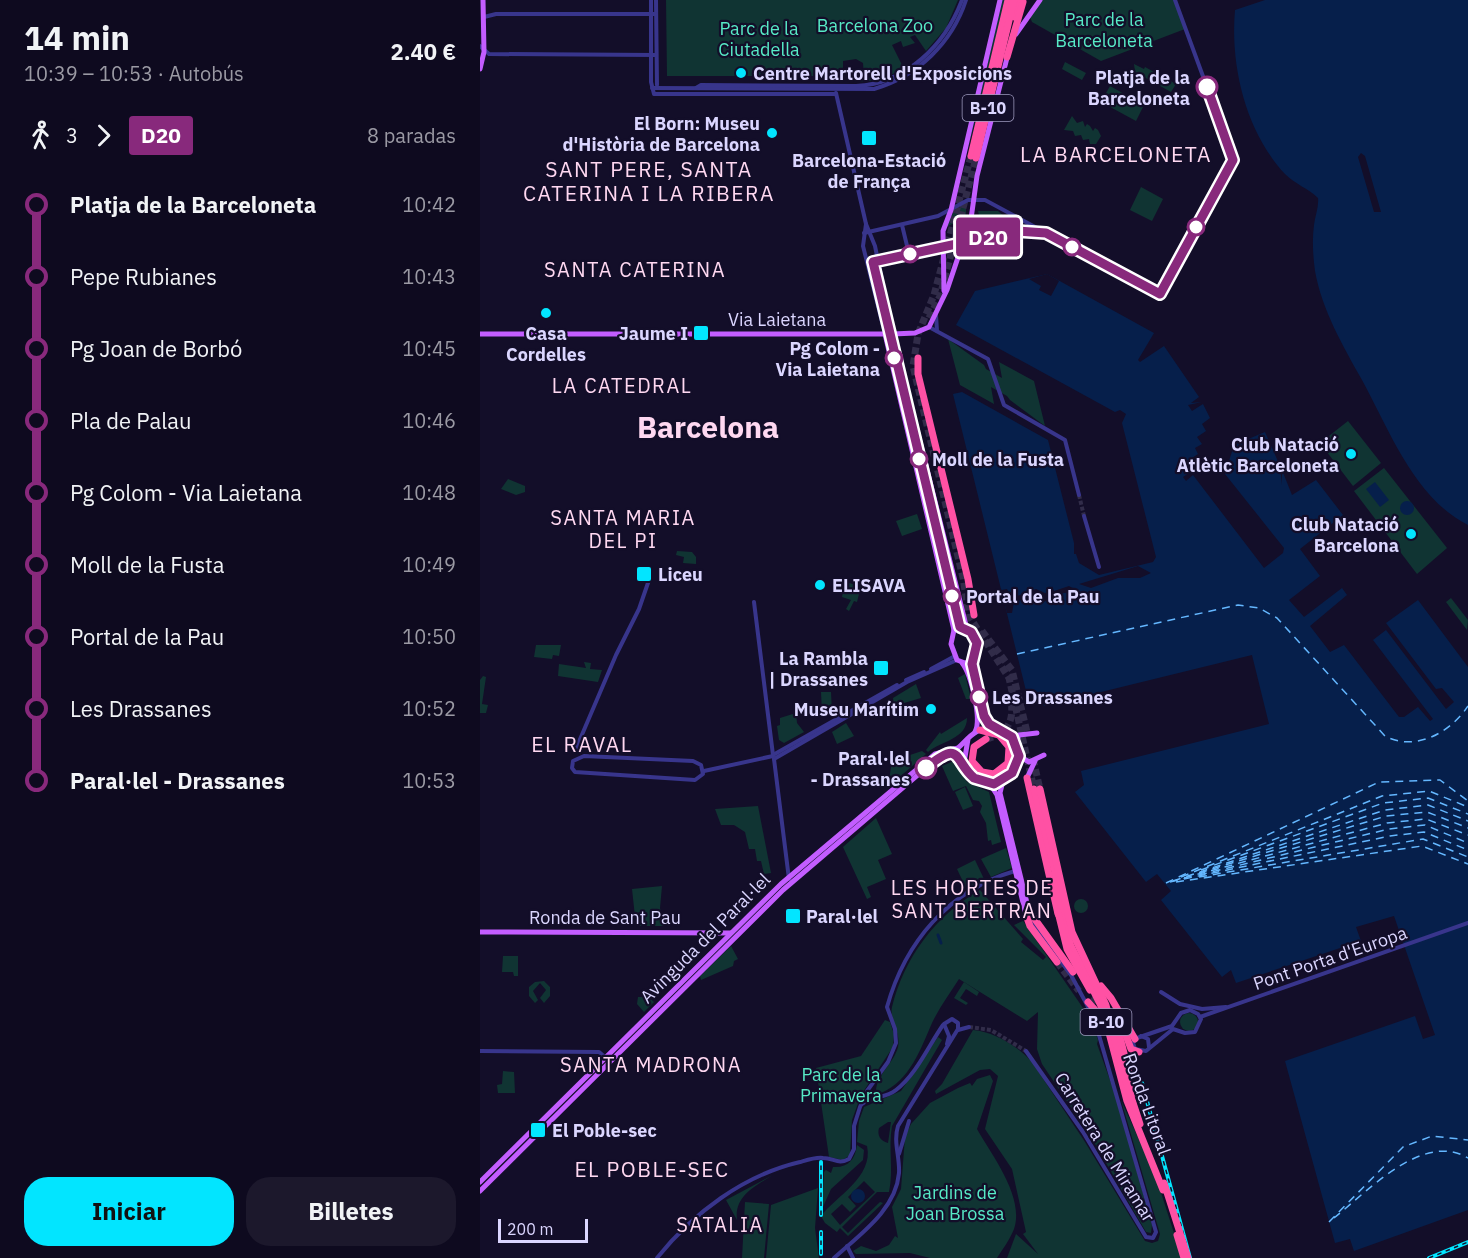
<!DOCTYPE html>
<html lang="es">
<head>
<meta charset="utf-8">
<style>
  body { margin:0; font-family:"IBM Plex Sans",sans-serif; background:#1c182c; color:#f1f3f6; height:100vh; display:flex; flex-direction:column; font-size:22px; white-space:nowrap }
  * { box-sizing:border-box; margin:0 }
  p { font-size:20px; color:#9b9aa4 }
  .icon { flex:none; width:33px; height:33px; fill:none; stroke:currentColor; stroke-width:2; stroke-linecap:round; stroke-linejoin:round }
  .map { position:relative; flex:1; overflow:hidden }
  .panel { display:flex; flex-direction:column; background:#0e0a1f; width:480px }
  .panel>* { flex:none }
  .badge { padding:0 12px; border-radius:4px; font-size:21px; line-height:39px }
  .scale { position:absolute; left:18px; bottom:15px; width:90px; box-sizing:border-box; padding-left:6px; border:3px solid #dbd6ff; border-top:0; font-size:16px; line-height:21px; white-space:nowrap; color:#dbd6ff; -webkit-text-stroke:4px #130e29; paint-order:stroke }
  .map>.badge { position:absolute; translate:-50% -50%; box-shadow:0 0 0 3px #fff }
  .legs { display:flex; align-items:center; gap:9px; height:66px; padding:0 24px; font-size:20px }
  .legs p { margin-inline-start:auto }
  .overview { display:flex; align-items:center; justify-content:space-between; height:102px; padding:0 24px }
  h1 { font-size:33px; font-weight:800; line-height:45px }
  .action { display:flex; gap:12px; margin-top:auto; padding:12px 24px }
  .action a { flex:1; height:69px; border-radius:24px; background:#02e5ff; color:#111; font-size:24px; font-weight:800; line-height:69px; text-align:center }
  .action a+a { background:#1c182c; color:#f1f3f6 }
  ul { padding:0 24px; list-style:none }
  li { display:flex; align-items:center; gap:21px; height:72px; font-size:22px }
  li i { display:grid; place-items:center; width:9px; height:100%; margin:0 8px; background:currentColor }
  li i::after { content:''; width:15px; height:15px; margin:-8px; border:4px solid; border-radius:50%; background:#0e0a1f }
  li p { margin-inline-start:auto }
  li:first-child i { background:linear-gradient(#0000 50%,currentColor 0) }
  li:last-child i { background:linear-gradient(currentColor 50%,#0000 0) }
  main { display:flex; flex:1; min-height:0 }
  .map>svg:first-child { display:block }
</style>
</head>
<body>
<main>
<section class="panel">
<div class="overview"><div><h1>14 min</h1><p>10:39 – 10:53 · Autobús</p></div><b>2.40 €</b></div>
<div class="legs"><svg class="icon" aria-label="walk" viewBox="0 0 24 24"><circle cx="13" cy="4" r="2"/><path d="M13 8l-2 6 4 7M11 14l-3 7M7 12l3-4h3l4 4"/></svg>3<svg class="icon" aria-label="forward" viewBox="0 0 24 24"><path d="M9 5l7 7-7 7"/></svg><b class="badge" style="background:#88297c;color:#fff">D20</b><p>8 paradas</p></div>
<ul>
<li><i style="color:#88297c"></i><b>Platja de la Barceloneta</b><p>10:42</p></li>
<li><i style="color:#88297c"></i><span>Pepe Rubianes</span><p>10:43</p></li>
<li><i style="color:#88297c"></i><span>Pg Joan de Borbó</span><p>10:45</p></li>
<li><i style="color:#88297c"></i><span>Pla de Palau</span><p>10:46</p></li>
<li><i style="color:#88297c"></i><span>Pg Colom - Via Laietana</span><p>10:48</p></li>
<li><i style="color:#88297c"></i><span>Moll de la Fusta</span><p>10:49</p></li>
<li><i style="color:#88297c"></i><span>Portal de la Pau</span><p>10:50</p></li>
<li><i style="color:#88297c"></i><span>Les Drassanes</span><p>10:52</p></li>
<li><i style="color:#88297c"></i><b>Paral·lel - Drassanes</b><p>10:53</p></li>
</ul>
<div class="action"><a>Iniciar</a><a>Billetes</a></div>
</section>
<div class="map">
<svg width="988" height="1258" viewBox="0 0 988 1258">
  <rect width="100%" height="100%" fill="#130e29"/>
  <g fill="#103433" fill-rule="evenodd">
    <path d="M186 0H478L466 28 446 51 435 35 430 37 435 43 423 47 421 41 412 45 424 69C407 77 392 83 373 81V79L384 76 383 63 376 59 363 61V76H187Z"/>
    <path d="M522 0H526L487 154Z"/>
    <path d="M562 0H694L705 29 621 61 552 22 550 17Z"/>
    <path d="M585 62 606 73 602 80 582 69Z"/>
    <path d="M654 64 664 69 665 67 696 84 691 92 655 72Z"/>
    <path d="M630 86 664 105 656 121 621 102Z"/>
    <path d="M592 116 597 123 603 121 605 127 607 124 610 126 613 131 615 128 618 130 621 136 616 144H610L609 139 603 140 601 135 595 136 593 131 584 130Z"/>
    <path d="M661 187 683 199 672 221 650 210Z"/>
    <path d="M486 203V216L465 228 474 211Z"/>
    <path d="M498 211H518L530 221 499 215Z"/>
    <path d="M468 339 504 365 506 369 522 378 519 362 554 381 565 426 530 400 527 396 511 387 514 404 480 385Z"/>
    <path d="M868 421 901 463 873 486 840 443Z"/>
    <path d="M904 468 967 548 937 574 874 491Z"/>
    <path d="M28 479 45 486V492L36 495 21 489Z"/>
    <path d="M437 514 442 529 422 536 416 521Z"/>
    <path d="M197 551 212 552 216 557V564L203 563 204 557 196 555Z"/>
    <path d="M365 582 381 586 377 602 374 601 369 611 366 609 371 600 362 597Z"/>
    <path d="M971 598 988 620 987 630 966 602Z"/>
    <path d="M56 645H81L79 656 73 655 72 659 54 657Z"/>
    <path d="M104 662 111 663 110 669 122 670 118 682 78 676 79 664 106 668Z"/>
    <path d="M485 674 491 699H486L478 678Z"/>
    <path d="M3 676 6 677 2 704 8 705 6 713H0V680Z"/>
    <path d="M436 684 441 698 414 706 413 698Z"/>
    <path d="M341 692H351L352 713H342Z"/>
    <path d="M316 713 317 723 324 732 304 743 299 740 297 726 300 725V718Z"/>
    <path d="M487 718C487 739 461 741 448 752L446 750 460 732 461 734Z"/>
    <path d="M366 723 374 736 357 744 352 732Z"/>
    <path d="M442 751 446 754 408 787 412 761Z"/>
    <path d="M474 761 487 782 509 792 521 842 512 845 511 840 508 841 506 823 500 812 502 806 499 801 493 800 486 786 473 791 462 766Z"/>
    <path d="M485 787 493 806 483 810 475 792Z"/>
    <path d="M278 806 291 873 284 874 281 861H277L275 849H269L265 832 254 825H241L235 809Z"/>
    <path d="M396 818 412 854 398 860 406 879 387 887 391 897 387 899 363 847Z"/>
    <path d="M526 848 532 868 511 877 501 859Z"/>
    <path d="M495 860 504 879 486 888 477 869Z"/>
    <path d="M182 886 180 908 184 926H156L152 889Z"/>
    <path d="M500 890 543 939 541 942 563 960 566 957 534 925 543 921 612 1021 618 1040 617 1044 635 1094 672 1225 671 1233 666 1232 611 1137 562 1064 557 1049 558 1012 547 1021 479 979C470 993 459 1008 452 1023 441 1048 430 1081 401 1093L396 1091C396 1075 414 1063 418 1047 421 1032 409 1018 412 1007 424 958 455 916 500 890Z"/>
    <circle cx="601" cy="906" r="7"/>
    <path d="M251 946 258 959 254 961 253 966 221 980 220 976Z"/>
    <path d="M23 956H38V976H34L33 972H22Z"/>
    <path d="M64 981 70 987V996L64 1003 60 998 66 990 60 983 53 991 58 1000 55 1003 49 996V987L55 982Z"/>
    <path d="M484 982 499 992 497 996 486 989 480 998 488 1003 486 1005 474 998Z"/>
    <path d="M158 997H168L174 1002 164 1012 157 1004Z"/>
    <circle cx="709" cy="1022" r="9"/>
    <path d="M405 1020 410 1022 414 1034 413 1047 381 1095 372 1120 370 1155 363 1160 349 1157 336 1068 381 1056Z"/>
    <path d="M493 1030C515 1032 537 1046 552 1062L605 1142 665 1241 672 1243 678 1241 680 1234 641 1100 676 1177 702 1258H527L536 1234 558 1254 543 1234 546 1232 532 1169 505 1129 518 1076 510 1069 500 1070 456 1094 455 1091 462 1084Z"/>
    <path d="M458 1037 462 1040 412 1126C408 1149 414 1169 409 1192H397L362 1227 368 1233 400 1202 403 1203 368 1236 360 1228 357 1232 345 1223 341 1216C355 1197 394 1177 387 1146L377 1142 379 1121 384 1107 421 1091ZM408 1122H411L408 1143C400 1141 397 1135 399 1128ZM384 1181 395 1192 360 1225 351 1214 362 1204 370 1212 376 1206 368 1197Z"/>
    <path d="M23 1071 34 1072 35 1093H18L17 1085 22 1084Z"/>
    <path d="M510 1075 513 1081 497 1129C511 1154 545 1197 534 1229 530 1239 523 1249 517 1258H450L430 1253 376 1254 373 1251 381 1246 396 1251 409 1245 415 1236 418 1238 412 1207 421 1189 425 1137 431 1124 450 1103 478 1088 490 1083 492 1086 497 1079Z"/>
    <path d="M377 1145 384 1150 383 1160 351 1189 342 1209 344 1172 346 1170 351 1173 353 1167C368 1168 375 1160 377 1145Z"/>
    <path d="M293 1175C275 1186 254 1196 257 1220L246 1200Z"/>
    <path d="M338 1188 335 1228 339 1258H286L291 1205Z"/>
    <path d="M265 1202 289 1204 284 1258H262Z"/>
  </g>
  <g fill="#061f4b">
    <path d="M785 0H988V525C934 498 909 429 882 380 863 346 842 310 835 271 833 256 832 240 834 225 835 216 839 207 838 198 829 189 815 184 805 174 766 132 750 67 755 10Z"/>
    <path d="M567 274 674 333 658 360 660 362 684 346 719 397 711 403 722 402 708 405 712 411 723 404 730 418 722 424 726 431 717 437 722 444 715 448 718 454 712 458 716 463 707 469 709 473 703 477 706 481 713 475 784 568 803 553 804 548 745 474 754 445 785 432 800 466 802 485V470L812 495 836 480 863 515 820 549 840 576 809 600 824 617 862 588 867 595 830 626 850 652 864 645 919 717H924L938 707 950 721 953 719 893 640 906 630 966 709 974 702 962 688 956 689 906 623 938 600 988 667V1210L874 1251 870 1239 855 1243 805 1061 935 1016 943 1039 955 1035 914 916 876 927 881 941 756 983 751 970 742 977 681 900 691 891 677 874 666 882 595 792 604 785 601 771 789 724 772 655 564 706 560 696 548 699 473 394 482 392 568 440 594 543V554H596L599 563 619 575 673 562 676 557 642 423 646 414 640 410 635 412 476 325 495 291Z"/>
    <path d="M895 482 909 500 900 507 886 489Z"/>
    <circle cx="927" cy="508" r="7"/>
    <circle cx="378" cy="1196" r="7"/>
  </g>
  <g fill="#130e29">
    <path d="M881 153 885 156 901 212H894L878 157Z"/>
    <path d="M567 274 579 281 571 296 559 290 561 286 549 279Z"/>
    <path d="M658 566 671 573 660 578H638L611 588 599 584Z"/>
    <path d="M572 586 574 591 589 586 598 591 578 594 562 603 553 602 550 597 534 602 532 613H527L521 590 527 589 532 598 556 589 565 593 571 592Z"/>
  </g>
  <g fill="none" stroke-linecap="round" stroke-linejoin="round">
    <path stroke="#061f4b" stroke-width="3" d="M458 935 461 943"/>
    <g stroke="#64b7ff" stroke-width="1.5" stroke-dasharray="8 6" stroke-linecap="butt">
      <path d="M537 654 758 605 779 608 797 618 905 736C935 752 970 733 988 706"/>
      <path d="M721 870 903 803 948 798 988 814"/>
      <path d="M719 873 906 816 947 812 988 828"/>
      <path d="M719 875 909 829 945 825 988 843"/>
      <path d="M701 877 902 796 949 791 988 807"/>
      <path d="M719 877 943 839 988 857"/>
      <path d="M704 878 907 823 946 819 988 835"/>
      <path d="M704 879 910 836 944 832 988 850"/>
      <path d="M693 881 905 810 948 805 988 821"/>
      <path d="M690 882 706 878"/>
      <path d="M696 882 942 846 988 864"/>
      <path d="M686 883 899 782 960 780 988 801"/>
      <path d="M854 1218C888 1191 943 1131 988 1158"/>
      <path d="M849 1222 923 1147 952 1136 988 1140"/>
    </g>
    <g stroke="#312c49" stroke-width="4" stroke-dasharray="4 2" stroke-linecap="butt">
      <path d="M599 495 604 516"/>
      <path d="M489 1027 511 1030 546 1051"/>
    </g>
    <g stroke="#312c49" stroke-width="7" stroke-dasharray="7 3.5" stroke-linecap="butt">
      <path d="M491 156 454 295 438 334 433 366 483 578 489 616 529 678 554 789"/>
      <path d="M449 318 460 296 496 158"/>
      <path d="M502 631 532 670 548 736"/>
      <path d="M506 739C529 733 534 721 531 699"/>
      <path d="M553 759 560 789"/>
      <path d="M577 962 599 991"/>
      <path d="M612 997 635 1017"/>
    </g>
    <g stroke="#38358c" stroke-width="4">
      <path d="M171 0V82L174 94H356"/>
      <path d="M176 0 177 85"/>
      <path d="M4 17 16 14H176"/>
      <path d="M0 46 9 54 176 55"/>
      <path d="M172 88 394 89C438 76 472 43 486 0"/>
      <path d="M216 88 221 85 376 86C426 84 465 45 482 0"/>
      <path d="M356 93 386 224 395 246 413 334"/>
      <path d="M537 217 541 230"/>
      <path d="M386 224 383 246 405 334"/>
      <path d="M422 225 429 254"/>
      <path d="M384 233 458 216 488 200H505L680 294 753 158 695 0"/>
      <path d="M389 263 541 230 566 233"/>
      <path d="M456 315 457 331"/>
      <path d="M449 327 508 359 524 405 585 440 599 495"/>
      <path d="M604 516 619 567"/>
      <path d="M274 602 293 755"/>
      <path d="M451 669 475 656"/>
      <path d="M426 680 444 672"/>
      <path d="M95 751 136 655 159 609 169 580"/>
      <path d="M293 755 417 685"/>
      <path d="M104 756 213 761 221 765 223 774 215 780 95 772 92 768 93 761Z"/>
      <path d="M294 759 427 682 477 660"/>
      <path d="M294 759 309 879"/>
      <path d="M224 771 293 756"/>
      <path d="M681 992 700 1004 722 1009 746 1007"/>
      <path d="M710 1010 718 1014 721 1019 715 1032 705 1033 693 1029 666 1051 655 1049 653 1043 657 1038 692 1026 701 1013Z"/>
      <path d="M720 1017 988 923"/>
      <path d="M478 1030 489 1027"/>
      <path d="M661 1036 668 1039 669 1047"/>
      <path d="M0 1051 119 1052 126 1058"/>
      <path d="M546 1051 603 1132 666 1237 673 1238 676 1232 614 1018 591 975 550 920"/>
      <path d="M382 1104C393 1095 405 1099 416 1090 436 1075 449 1045 463 1025"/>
      <path d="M419 1154 429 1121"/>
      <path d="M367 1246 373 1258"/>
      <path d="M177 1258C213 1213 264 1175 320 1162 327 1160 336 1157 343 1158 354 1158 358 1165 369 1159L374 1149V1126L380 1107 387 1091 408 1062 416 1043 415 1029 407 1007C425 942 469 890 535 871"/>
      <path d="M354 1258C379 1235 416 1210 419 1173 420 1157 413 1142 418 1126L478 1029V1023L472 1019 464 1024 469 1036 467 1044"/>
    </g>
    <g stroke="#c35dff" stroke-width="5">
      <path d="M536 34 560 0"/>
      <path d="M0 69 4 52 3 0"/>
      <path d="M464 291 463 231 471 210 520 0"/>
      <path d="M0 334H413L435 333 449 327 467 290 491 219 497 176 528 54"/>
      <path d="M405 334 474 630"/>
      <path d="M413 334 487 629"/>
      <path d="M483 627C497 633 501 647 494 660L485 663 477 660 471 644 474 630Z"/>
      <path d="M492 661 504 716 507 723 515 728"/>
      <path d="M482 663C491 674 502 719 495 732"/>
      <path d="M536 743 539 735 557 733"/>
      <path d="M539 756 549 762 564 755"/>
      <path d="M547 778 555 761"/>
      <path d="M523 781 520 793 549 911"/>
      <path d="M510 784 517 795 546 915"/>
      <path d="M0 932 251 933"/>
      <path d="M0 1182 301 884 455 754 478 748C484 743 489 736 496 732 545 704 554 798 502 782 492 779 487 773 484 763L488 739"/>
      <path d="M0 1191 303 890 460 756 475 754 483 762"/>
    </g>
    <g stroke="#ff51a4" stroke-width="7">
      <path d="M534 17 540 0"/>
      <path d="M527 57 543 2"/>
      <path d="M491 156 528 0"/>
      <path d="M496 158 534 0"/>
      <path d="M438 358V374L488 579 494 615"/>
      <path d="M500 730 519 735 529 747 528 763 514 774 502 772 492 761 494 747 506 739"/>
      <path d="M547 778 578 914"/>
      <path d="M554 789 575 872 584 925 591 946 623 1010 647 1101 683 1190"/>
      <path d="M560 789 592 932 626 1005 644 1075 660 1124"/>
      <path d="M549 911 593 972"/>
      <path d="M578 912 587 949 610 990"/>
      <path d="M546 915 550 926 577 962"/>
      <path d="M621 986 631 998 655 1039"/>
      <path d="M608 1002 618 1013 623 1029"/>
      <path d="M635 1017 654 1093"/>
      <path d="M644 1030 651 1049 659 1052"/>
      <path d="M697 1235 704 1258"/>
    </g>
    <defs>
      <g id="rail">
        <path d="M662 1083 710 1258"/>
        <path d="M341 1215V1162"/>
        <path d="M341 1254V1232"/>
        <path d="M949 1258 988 1242"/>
      </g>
    </defs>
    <use href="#rail" stroke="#02e5ff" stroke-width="4"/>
    <use href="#rail" stroke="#130e29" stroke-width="1.5" stroke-dasharray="4.5" stroke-linecap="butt"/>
    <path stroke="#ff51a4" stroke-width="7" d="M684 1183 708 1258"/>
  </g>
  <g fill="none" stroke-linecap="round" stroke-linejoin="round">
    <defs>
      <path id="line-1" d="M446 768C482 738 473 760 494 778L514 784 532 773 539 756 532 737 509 724 504 716 492 664 497 643 491 632 480 627 393 262 537 231 566 233 680 294 753 160 727 87"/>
    </defs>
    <use href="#line-1" stroke="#fff" stroke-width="14"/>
    <use href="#line-1" stroke="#88297c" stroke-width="9"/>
  </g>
  <g fill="#02e5ff" stroke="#130e29" stroke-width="2">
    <circle cx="261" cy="73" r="6"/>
    <circle cx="292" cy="133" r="6"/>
    <rect x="381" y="130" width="16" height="16" rx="3"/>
    <circle cx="66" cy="313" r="6"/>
    <rect x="213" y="325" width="16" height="16" rx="3"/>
    <circle cx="871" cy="454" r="6"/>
    <circle cx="931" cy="534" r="6"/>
    <rect x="156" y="566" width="16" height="16" rx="3"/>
    <circle cx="340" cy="585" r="6"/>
    <rect x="393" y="660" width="16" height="16" rx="3"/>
    <circle cx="451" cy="709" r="6"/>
    <rect x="305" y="908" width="16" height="16" rx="3"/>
    <rect x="50" y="1122" width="16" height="16" rx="3"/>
  </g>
  <g fill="#fff" stroke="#88297c" stroke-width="3">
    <circle cx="727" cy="87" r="10"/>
    <circle cx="716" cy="227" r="8"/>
    <circle cx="592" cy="247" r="8"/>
    <circle cx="430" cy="254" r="8"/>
    <circle cx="414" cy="358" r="8"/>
    <circle cx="439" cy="459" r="8"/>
    <circle cx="472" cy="596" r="8"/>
    <circle cx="499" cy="697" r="8"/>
    <circle cx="446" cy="768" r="10"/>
  </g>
  <g text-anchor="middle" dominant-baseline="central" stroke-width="4.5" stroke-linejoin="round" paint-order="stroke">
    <g fill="#130e29" stroke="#9f9abf" stroke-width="1.5">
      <rect x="482.5" y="95" width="51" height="26" rx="4.5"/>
      <rect x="600.5" y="1009" width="51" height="26" rx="4.5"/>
    </g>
    <g font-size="16" font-weight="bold" fill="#dbd6ff">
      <text x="508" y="108">B-10</text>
      <text x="626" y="1022">B-10</text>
    </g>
    <g font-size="18" fill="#57eac6" stroke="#130e29">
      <text x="624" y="19">Parc de la<tspan x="624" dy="21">Barceloneta</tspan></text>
      <text x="395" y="25">Barcelona Zoo</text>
      <text x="279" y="28">Parc de la<tspan x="279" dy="21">Ciutadella</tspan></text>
      <text x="361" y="1074">Parc de la<tspan x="361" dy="21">Primavera</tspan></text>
      <text x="475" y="1192">Jardins de<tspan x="475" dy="21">Joan Brossa</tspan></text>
    </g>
    <g font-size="18" font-weight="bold" fill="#dbd6ff" stroke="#130e29" text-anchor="end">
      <text x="273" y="73" text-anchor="start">Centre Martorell d'Exposicions</text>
      <text x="280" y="123">El Born: Museu<tspan x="280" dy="21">d'Història de Barcelona</tspan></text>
      <text x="389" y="160" text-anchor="middle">Barcelona-Estació<tspan x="389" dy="21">de França</tspan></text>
      <text x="66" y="333" text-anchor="middle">Casa<tspan x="66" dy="21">Cordelles</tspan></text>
      <text x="208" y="333">Jaume I</text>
      <text x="859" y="444">Club Natació<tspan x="859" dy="21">Atlètic Barceloneta</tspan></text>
      <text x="919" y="524">Club Natació<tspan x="919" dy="21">Barcelona</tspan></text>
      <text x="178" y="574" text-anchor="start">Liceu</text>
      <text x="352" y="585" text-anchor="start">ELISAVA</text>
      <text x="388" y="658">La Rambla<tspan x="388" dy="21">| Drassanes</tspan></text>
      <text x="439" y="709">Museu Marítim</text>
      <text x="326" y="916" text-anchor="start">Paral·lel</text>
      <text x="72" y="1130" text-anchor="start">El Poble-sec</text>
    </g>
    <g font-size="18" font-weight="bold" fill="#dbd6ff" stroke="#130e29" text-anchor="end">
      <text x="710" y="77">Platja de la<tspan x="710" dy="21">Barceloneta</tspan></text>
      <text x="400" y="348">Pg Colom -<tspan x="400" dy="21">Via Laietana</tspan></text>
      <text x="452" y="459" text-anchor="start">Moll de la Fusta</text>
      <text x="486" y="596" text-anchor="start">Portal de la Pau</text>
      <text x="512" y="697" text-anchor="start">Les Drassanes</text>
      <text x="430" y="758">Paral·lel<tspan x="430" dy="21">- Drassanes</tspan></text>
    </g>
    <g font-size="18" fill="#dbd6ff" stroke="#130e29">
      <text x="297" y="319">Via Laietana</text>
      <text x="125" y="917">Ronda de Sant Pau</text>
      <text transform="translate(225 938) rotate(-45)">Avinguda del Paral·lel</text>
      <text transform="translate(850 958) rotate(-19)">Pont Porta d'Europa</text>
      <text transform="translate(667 1104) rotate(70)">Ronda Litoral</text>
      <text transform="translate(625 1147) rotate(58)">Carretera de Miramar</text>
    </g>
    <g font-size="20" letter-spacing="1.5" fill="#ffd8f1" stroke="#130e29">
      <text x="155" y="269">SANTA CATERINA</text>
      <text x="142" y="385">LA CATEDRAL</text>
      <text x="143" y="517">SANTA MARIA<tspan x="143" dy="23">DEL PI</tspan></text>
      <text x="492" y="887">LES HORTES DE<tspan x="492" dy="23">SANT BERTRAN</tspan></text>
      <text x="171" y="1064">SANTA MADRONA</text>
      <text x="240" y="1224">SATALIA</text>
    </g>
    <g font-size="21" letter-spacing="1.5" fill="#ffd8f1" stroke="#130e29">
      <text x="636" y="154">LA BARCELONETA</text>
      <text x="169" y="169">SANT PERE, SANTA<tspan x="169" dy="24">CATERINA I LA RIBERA</tspan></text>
      <text x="102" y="744">EL RAVAL</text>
      <text x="172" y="1169">EL POBLE-SEC</text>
    </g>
    <g font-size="30" font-weight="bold" fill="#ffd8f1" stroke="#130e29">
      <text x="228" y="426">Barcelona</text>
    </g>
  </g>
</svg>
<div class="scale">200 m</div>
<b class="badge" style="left:508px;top:237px;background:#88297c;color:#fff">D20</b>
</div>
</main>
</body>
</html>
